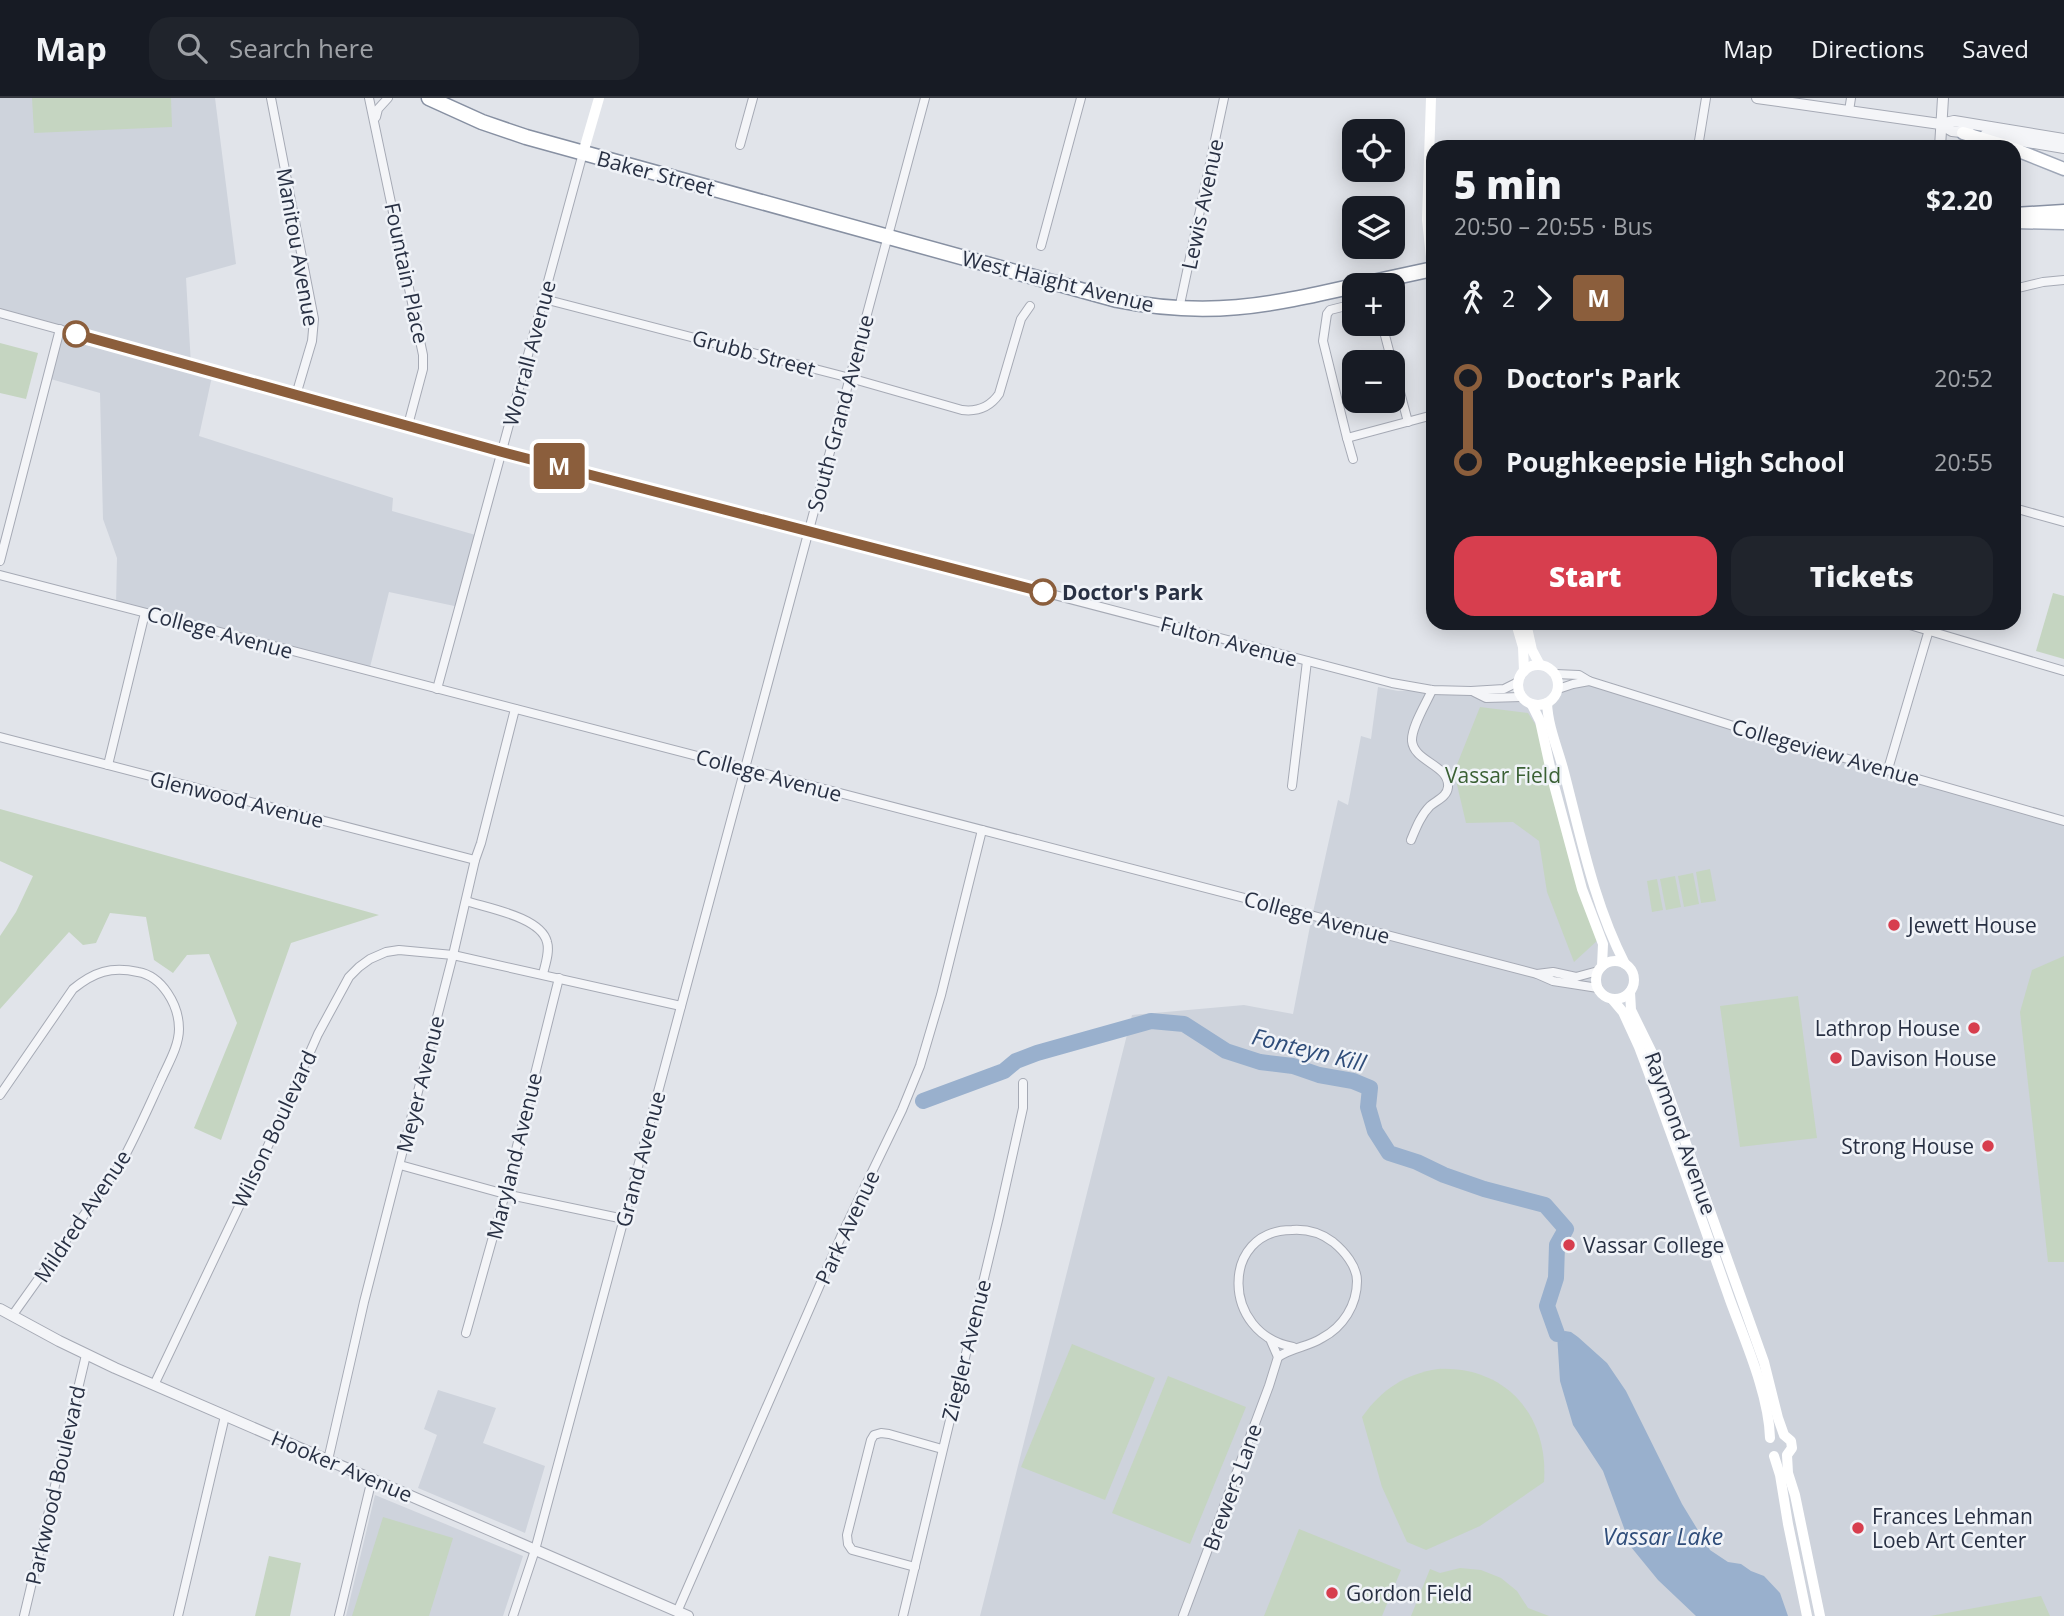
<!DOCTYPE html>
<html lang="en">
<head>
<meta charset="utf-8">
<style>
  body { margin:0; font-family:"Open Sans",sans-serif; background:#20242c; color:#f1f3f6; height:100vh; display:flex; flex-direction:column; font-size:26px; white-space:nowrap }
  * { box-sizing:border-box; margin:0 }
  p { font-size:23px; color:#9ea1a6 }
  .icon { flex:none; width:38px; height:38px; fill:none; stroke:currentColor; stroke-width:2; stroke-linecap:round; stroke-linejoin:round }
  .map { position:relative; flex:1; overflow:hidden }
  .drawer { position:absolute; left:1426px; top:42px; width:595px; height:490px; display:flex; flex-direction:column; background:#171b24; border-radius:21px; box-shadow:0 4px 18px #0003 }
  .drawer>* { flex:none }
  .badge { padding:0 14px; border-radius:5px; font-size:24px; line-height:46px }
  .controls { position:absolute; left:1342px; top:21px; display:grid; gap:14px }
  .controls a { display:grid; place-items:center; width:63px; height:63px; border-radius:14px; background:#171b24; box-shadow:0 4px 18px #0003; font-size:35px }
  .map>.badge { position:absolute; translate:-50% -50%; box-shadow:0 0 0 4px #fff }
  .legs { display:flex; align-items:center; gap:10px; height:77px; padding:0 28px; font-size:23px }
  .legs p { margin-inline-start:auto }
  .summary { display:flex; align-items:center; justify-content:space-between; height:119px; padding:0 28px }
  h1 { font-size:38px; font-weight:800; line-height:52px }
  .cta { display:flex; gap:14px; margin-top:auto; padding:14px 28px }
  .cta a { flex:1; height:80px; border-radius:21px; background:#d73e4e; color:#fff; font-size:28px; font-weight:800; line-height:80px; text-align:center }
  .cta a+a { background:#20242c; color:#f1f3f6 }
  ul { padding:0 28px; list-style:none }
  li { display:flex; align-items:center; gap:24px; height:84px; font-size:26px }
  li i { display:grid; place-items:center; width:10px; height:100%; margin:0 9px; background:currentColor }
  li i::after { content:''; width:18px; height:18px; margin:-9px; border:5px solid; border-radius:50%; background:#171b24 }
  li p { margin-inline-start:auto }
  li:first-child i { background:linear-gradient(#0000 50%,currentColor 0) }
  li:last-child i { background:linear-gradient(currentColor 50%,#0000 0) }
  header { display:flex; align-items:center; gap:42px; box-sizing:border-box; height:98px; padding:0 35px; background:#171b24; border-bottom:2px solid #363941 }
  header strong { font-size:33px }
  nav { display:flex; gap:38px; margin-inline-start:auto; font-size:24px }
  .search { width:490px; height:63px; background:#20242c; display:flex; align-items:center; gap:18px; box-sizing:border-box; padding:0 24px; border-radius:21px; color:#9ea1a6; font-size:26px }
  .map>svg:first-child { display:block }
</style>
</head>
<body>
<header>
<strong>Map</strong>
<div class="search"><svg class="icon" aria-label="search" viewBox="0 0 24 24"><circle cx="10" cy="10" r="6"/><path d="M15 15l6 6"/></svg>Search here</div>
<nav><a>Map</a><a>Directions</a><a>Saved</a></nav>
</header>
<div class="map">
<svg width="2064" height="1518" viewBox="0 0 2064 1518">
  <rect width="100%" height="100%" fill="#e1e4ea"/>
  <g fill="#ced3dc">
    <path d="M0 0H215L236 166 186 180 191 267 213 274 199 338 393 400 392 413 479 438 459 509 389 494 369 573 116 507 117 460 103 421 100 295 47 280 60 232 0 215Z"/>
    <path d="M1587 585 2064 724V1518H980L1132 917 1244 907 1293 916 1311 823 1338 702 1348 707 1361 638 1371 641 1378 589 1398 593 1428 592 1469 597 1486 602 1513 601 1543 608 1560 594 1582 589Z"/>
    <path d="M438 1292 496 1310 483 1345 545 1368 525 1435 418 1390 437 1337 424 1331Z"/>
    <path d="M375 1397 523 1458 503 1518H346Z"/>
  </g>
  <g fill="#c5d5c1">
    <path d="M32 0H171L172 29 34 35Z"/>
    <path d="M0 245 38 255 26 301 0 295Z"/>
    <path d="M2053 495 2064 498V561L2036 553Z"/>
    <path d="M1480 609 1528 615 1541 635 1598 842 1574 864 1547 794 1539 743 1513 724 1466 725 1454 674Z"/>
    <path d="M0 711 379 817 291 845 221 1042 194 1030 237 925 209 856 187 857 173 875 154 862 146 819 110 815 96 845 83 847 69 834 0 911V838L16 814 33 778 0 763Z"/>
    <path d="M1710 771 1716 803 1701 805 1696 774Z"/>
    <path d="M1693 775 1699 806 1684 809 1678 778Z"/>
    <path d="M1675 778 1681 809 1666 812 1660 781Z"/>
    <path d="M1657 781 1663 812 1652 814 1647 783Z"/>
    <path d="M2064 858V1164H2048L2020 914 2032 872Z"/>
    <path d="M1798 898 1817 1040 1740 1049 1720 908Z"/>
    <path d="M1072 1246 1155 1280 1105 1402 1021 1369Z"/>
    <path d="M1438 1271C1507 1268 1549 1319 1544 1384L1480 1428 1426 1452 1407 1444 1382 1389 1362 1319C1382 1291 1405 1276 1438 1271Z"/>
    <path d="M1168 1278 1246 1309 1190 1446 1112 1415Z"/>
    <path d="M383 1419 453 1440 429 1518H352Z"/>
    <path d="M1299 1431 1401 1472 1382 1518H1264Z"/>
    <path d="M269 1458 301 1465 290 1518H255Z"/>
    <path d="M1460 1470 1481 1472 1501 1480 1517 1493 1528 1510 1549 1518H1411L1430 1471 1440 1475Z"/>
    <path d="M2041 1498 2050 1518H1930Z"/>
  </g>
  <path fill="#99b0cd" d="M1565 1233 1571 1234 1578 1239 1607 1265 1626 1293 1682 1406 1710 1452 1728 1464 1741 1466 1751 1473 1764 1478 1780 1495 1788 1518H1696L1658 1482 1631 1449 1603 1373 1573 1327 1560 1283 1557 1236Z"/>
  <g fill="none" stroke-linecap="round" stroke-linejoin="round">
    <path stroke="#99b0cd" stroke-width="16" d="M923 1003 1004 973 1016 963 1037 955 1151 923 1184 926 1226 953 1260 964 1293 968 1319 977 1353 983 1370 990 1368 1009 1375 1033 1389 1055 1417 1064 1444 1077 1484 1091 1545 1107 1566 1131 1557 1147 1556 1180 1547 1208 1557 1236"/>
    <defs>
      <g id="minor">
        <path d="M271 0 314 221 312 243 296 297"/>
        <path d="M369 0 423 257V271L408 327"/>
        <path d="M1849 13 1851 0"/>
        <path d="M376 19 378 11 388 0"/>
        <path d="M740 47 753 0"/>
        <path d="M1698 49 1706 0"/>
        <path d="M1041 148 1081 0"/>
        <path d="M2014 191 2043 184 2064 182"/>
        <path d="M544 201 850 280 962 312C978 314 990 309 999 296L1021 221 1030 208"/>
        <path d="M1179 211 1224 0"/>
        <path d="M0 215 502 353 1392 585 1432 592 1471 593 1504 591 1518 584"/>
        <path d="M1382 226 1392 264"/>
        <path d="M1393 268 1408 324"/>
        <path d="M1347 340 1323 243 1327 216 1330 212 1354 206"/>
        <path d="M1353 361 1347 340 1433 317"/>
        <path d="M2014 410 2064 424"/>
        <path d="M0 463 60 231"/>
        <path d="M0 477 1537 876"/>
        <path d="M1903 525 2064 573"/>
        <path d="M1555 576 1579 577 1589 583 1573 586 1558 591"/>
        <path d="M1589 583 1740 630 2064 723"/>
        <path d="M437 591 583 55"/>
        <path d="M1474 594 1486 600 1521 599"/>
        <path d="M0 639 475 762"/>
        <path d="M108 667 145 515"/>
        <path d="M1888 671 1931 525"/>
        <path d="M1292 688 1307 563"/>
        <path d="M1411 742C1416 730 1421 717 1430 708 1437 702 1447 699 1448 689 1450 667 1414 664 1412 643 1411 629 1427 604 1432 592"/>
        <path d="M466 803C487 810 541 819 547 844 550 854 545 867 543 876"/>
        <path d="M1598 890 1553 883 1537 876 1553 874 1576 879 1598 873"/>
        <path d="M0 997 73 891C94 874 111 868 138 874 162 878 179 907 179 931 179 948 168 966 161 982 148 1010 136 1038 121 1065L12 1218"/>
        <path d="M400 1067 505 1096 624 1121"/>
        <path d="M466 1235 505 1096 559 880"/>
        <path d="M1278 1259C1293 1249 1308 1249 1322 1240 1343 1229 1357 1207 1357 1183 1357 1168 1344 1153 1333 1144 1321 1135 1306 1131 1292 1132 1220 1132 1221 1236 1293 1249"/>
        <path d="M154 1287 276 1031 318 936 349 879 359 869 370 861 386 854 399 852 453 857 681 908"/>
        <path d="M328 1362 364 1204 453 857 475 762 481 745 515 611"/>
        <path d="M915 1469 852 1452 848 1446 847 1437 871 1342 874 1337 881 1335 889 1336 942 1351"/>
        <path d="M677 1514 843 1134 902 1012 920 968 941 897 982 732"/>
        <path d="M24 1518 86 1257"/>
        <path d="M178 1518 225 1318"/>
        <path d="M339 1518 372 1381"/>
        <path d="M513 1518 535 1452 925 0"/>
        <path d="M903 1518 998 1122 1023 1010V985"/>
        <path d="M1183 1518 1269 1288 1278 1259 1271 1243"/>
      </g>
      <g id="tertiary">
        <path d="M1757 0 1940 26 1952 33 1970 35"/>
        <path d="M1940 26 1954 23 2064 41"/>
        <path d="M1985 37 2064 50"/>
        <path d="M1940 49 1943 0"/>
        <path d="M0 1211 59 1243 115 1270 688 1518"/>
      </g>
      <g id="primary">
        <path d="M1963 35 2009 49"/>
        <path d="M2014 51 2064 71"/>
        <path d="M2014 124 2064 125"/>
      </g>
      <g id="trunk">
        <path d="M429 0 482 24 526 39 1117 202C1207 220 1267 208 1354 188"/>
        <path d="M2014 117 2064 114"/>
        <path d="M1359 187 1433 171"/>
      </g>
    </defs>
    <use href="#minor" stroke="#a6aab5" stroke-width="10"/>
    <use href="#tertiary" stroke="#a6aab5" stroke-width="12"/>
    <use href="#primary" stroke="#9fa7b7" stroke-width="15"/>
    <use href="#trunk" stroke="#8790a2" stroke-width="17"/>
    <use href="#minor" stroke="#f4f5f8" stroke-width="8"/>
    <use href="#tertiary" stroke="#f4f5f8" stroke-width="10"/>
    <g stroke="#fff" stroke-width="10">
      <path d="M1431 0 1427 122 1433 177"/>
      <path d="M583 55 599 0"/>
      <path d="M1516 525 1523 549 1524 573"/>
      <path d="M1526 525 1532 552 1540 567"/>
      <circle cx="1538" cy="587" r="20"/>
      <path d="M1547 605C1548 629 1558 651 1564 674 1581 739 1594 806 1625 866"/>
      <path d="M1532 607 1540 623 1554 687 1582 791 1603 846 1602 868"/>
      <circle cx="1615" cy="882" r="19"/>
      <path d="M1630 894 1631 912 1658 967 1764 1264 1778 1320 1784 1337 1791 1343 1792 1350 1787 1357 1788 1375 1795 1397 1820 1518"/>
      <path d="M1612 901 1623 914 1639 949C1671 1033 1700 1117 1730 1202 1745 1243 1769 1297 1770 1340"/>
      <path d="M1774 1358 1780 1377 1788 1426 1807 1518"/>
    </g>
    <use href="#primary" stroke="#fff" stroke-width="12"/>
    <use href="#trunk" stroke="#fff" stroke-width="14"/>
  </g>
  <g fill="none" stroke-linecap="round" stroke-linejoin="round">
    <defs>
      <path id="line-1" d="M76 236 502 354 1043 494"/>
    </defs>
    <use href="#line-1" stroke="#fff" stroke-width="16"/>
    <use href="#line-1" stroke="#8b5e3c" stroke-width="10"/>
  </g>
  <g fill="#fff" stroke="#8b5e3c" stroke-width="3.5">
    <circle cx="76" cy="236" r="12"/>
    <circle cx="1043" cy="494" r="12"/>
  </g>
  <g fill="#d73e4e" stroke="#f0f3f8" stroke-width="2.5">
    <circle cx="1894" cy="827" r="7"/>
    <circle cx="1974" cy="930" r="7"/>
    <circle cx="1836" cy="960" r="7"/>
    <circle cx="1988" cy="1048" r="7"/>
    <circle cx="1569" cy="1147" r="7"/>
    <circle cx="1858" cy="1430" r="7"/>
    <circle cx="1332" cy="1495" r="7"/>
  </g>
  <g text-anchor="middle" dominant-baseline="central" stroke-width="5" stroke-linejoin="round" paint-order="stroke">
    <g font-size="21" fill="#283043" stroke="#f0f3f8">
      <text transform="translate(656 75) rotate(15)">Baker Street</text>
      <text transform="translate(1202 106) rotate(-78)">Lewis Avenue</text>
      <text transform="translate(298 149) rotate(80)">Manitou Avenue</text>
      <text transform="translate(407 175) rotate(78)">Fountain Place</text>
      <text transform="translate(1058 183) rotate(14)">West Haight Avenue</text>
      <text transform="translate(529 255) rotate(-75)">Worrall Avenue</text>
      <text transform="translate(754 255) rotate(15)">Grubb Street</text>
      <text transform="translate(840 315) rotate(-75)">South Grand Avenue</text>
      <text transform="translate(220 534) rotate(15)">College Avenue</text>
      <text transform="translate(1229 543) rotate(15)">Fulton Avenue</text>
      <text transform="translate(1826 654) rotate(16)">Collegeview Avenue</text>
      <text transform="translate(769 677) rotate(15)">College Avenue</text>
      <text transform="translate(237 701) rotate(14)">Glenwood Avenue</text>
      <text transform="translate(1317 819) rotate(15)">College Avenue</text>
      <text transform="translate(420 986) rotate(-76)">Meyer Avenue</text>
      <text transform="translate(274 1031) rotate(-65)">Wilson Boulevard</text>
      <text transform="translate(1681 1035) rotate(70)">Raymond Avenue</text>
      <text transform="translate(514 1058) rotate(-76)">Maryland Avenue</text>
      <text transform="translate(640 1061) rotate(-75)">Grand Avenue</text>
      <text transform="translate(82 1118) rotate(-56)">Mildred Avenue</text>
      <text transform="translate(847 1129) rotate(-65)">Park Avenue</text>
      <text transform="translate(966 1252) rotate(-76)">Ziegler Avenue</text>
      <text transform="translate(342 1368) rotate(23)">Hooker Avenue</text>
      <text transform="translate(55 1387) rotate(-77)">Parkwood Boulevard</text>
      <text transform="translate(1232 1389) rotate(-70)">Brewers Lane</text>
    </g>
    <g font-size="21" font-weight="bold" fill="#283043" stroke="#f0f3f8" text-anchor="start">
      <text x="1062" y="494">Doctor's Park</text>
    </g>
    <g font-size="21" fill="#3a6034" stroke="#f0f3f8">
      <text x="1503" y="677">Vassar Field</text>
    </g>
    <g font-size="21" fill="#283043" stroke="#f0f3f8" text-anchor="start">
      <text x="1908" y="827">Jewett House</text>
      <text x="1960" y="930" text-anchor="end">Lathrop House</text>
      <text x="1850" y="960">Davison House</text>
      <text x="1974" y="1048" text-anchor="end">Strong House</text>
      <text x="1583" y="1147">Vassar College</text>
      <text x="1872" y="1418">Frances Lehman<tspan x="1872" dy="24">Loeb Art Center</tspan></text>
      <text x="1346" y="1495">Gordon Field</text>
    </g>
    <g font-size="23" font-style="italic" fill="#2f4d7a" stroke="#f0f3f8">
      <text transform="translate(1309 951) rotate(14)">Fonteyn Kill</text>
      <text x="1663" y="1438">Vassar Lake</text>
    </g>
  </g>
</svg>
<div class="controls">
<a><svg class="icon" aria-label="locate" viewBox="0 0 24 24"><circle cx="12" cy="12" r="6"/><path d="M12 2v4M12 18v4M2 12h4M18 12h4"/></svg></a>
<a><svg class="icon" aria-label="layers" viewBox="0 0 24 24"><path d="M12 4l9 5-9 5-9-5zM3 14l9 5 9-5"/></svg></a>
<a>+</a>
<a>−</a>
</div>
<b class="badge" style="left:559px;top:368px;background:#8b5e3c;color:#fff">M</b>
<section class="drawer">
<div class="summary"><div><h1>5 min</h1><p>20:50 – 20:55 · Bus</p></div><b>$2.20</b></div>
<div class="legs"><svg class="icon" aria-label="walk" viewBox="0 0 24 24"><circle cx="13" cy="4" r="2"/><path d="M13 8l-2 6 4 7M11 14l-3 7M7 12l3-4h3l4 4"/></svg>2<svg class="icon" aria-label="forward" viewBox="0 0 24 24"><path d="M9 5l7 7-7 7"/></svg><b class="badge" style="background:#8b5e3c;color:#fff">M</b></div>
<ul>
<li><i style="color:#8b5e3c"></i><b>Doctor's Park</b><p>20:52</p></li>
<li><i style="color:#8b5e3c"></i><b>Poughkeepsie High School</b><p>20:55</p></li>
</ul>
<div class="cta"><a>Start</a><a>Tickets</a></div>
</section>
</div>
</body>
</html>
